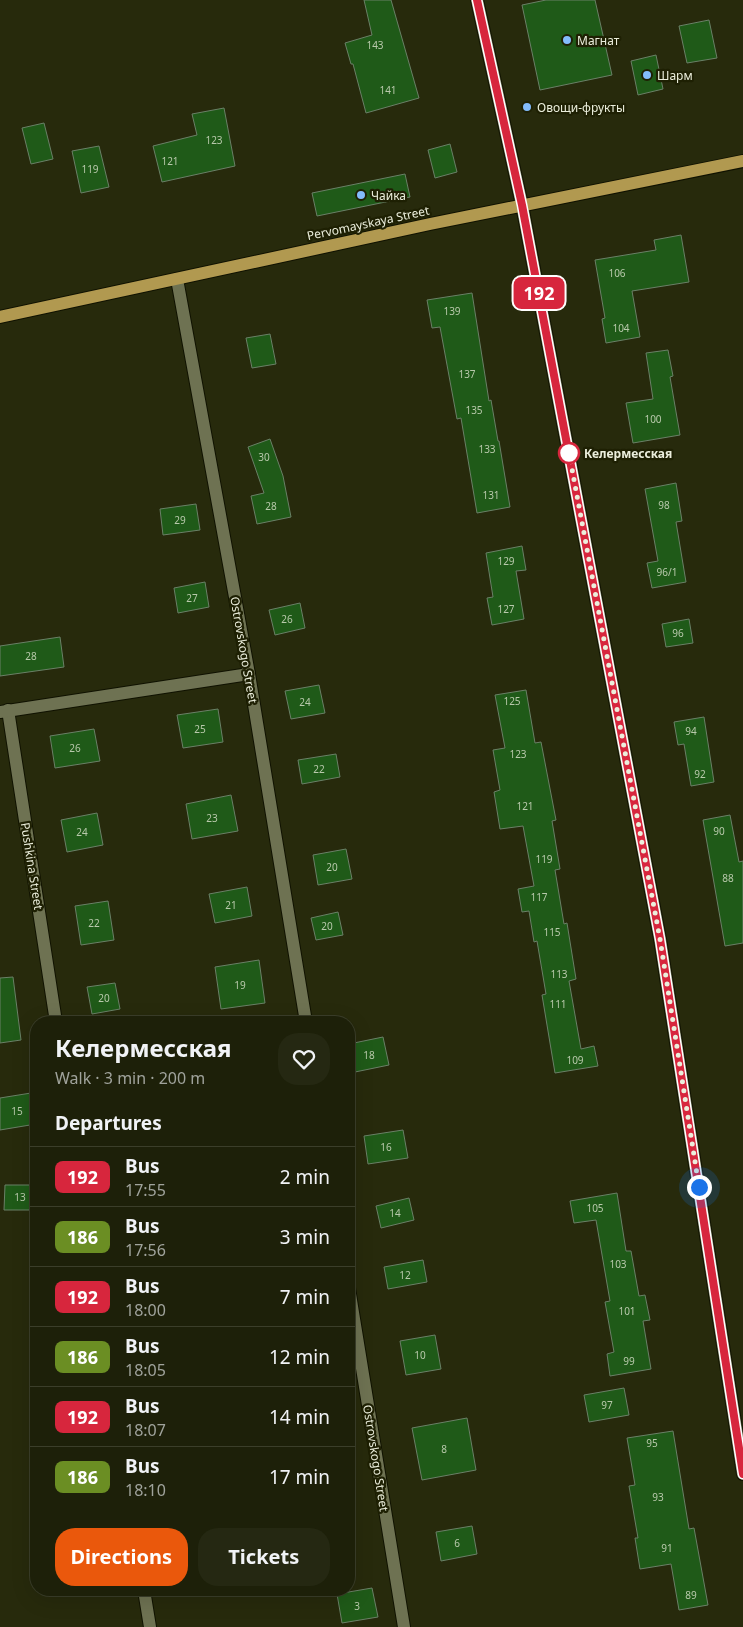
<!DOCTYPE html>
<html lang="en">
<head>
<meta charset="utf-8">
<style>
  body { margin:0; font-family:"Noto Sans",sans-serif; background:#252812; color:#f1f3f6; height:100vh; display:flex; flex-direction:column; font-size:19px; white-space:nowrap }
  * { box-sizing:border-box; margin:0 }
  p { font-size:16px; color:#a0a39c }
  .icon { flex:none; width:28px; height:28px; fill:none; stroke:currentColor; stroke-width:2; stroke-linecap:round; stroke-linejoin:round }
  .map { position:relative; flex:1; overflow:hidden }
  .drawer { position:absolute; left:30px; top:1016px; width:325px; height:580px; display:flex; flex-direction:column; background:#1d2009; border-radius:20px; box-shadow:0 5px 20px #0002,0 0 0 1px #3b3e2a }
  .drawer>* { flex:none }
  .badge { padding:0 10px; border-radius:8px; font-size:18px; line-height:32px }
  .you { position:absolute; width:25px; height:25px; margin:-12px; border:4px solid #fff; border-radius:50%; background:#1a73e8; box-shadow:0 0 0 8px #1a73e833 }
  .map>.badge { position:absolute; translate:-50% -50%; box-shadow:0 0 0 2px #fff }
  h2 { padding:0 25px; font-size:19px; line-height:45px }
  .round { display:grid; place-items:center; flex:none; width:52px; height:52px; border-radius:20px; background:#252812 }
  .head { display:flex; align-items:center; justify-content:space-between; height:85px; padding:0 25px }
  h1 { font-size:24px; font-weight:700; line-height:38px }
  .cta { display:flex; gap:10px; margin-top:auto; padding:10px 25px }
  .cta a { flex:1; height:58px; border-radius:20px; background:#ea580c; color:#fff; font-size:20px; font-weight:700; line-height:58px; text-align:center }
  .cta a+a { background:#252812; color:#f1f3f6 }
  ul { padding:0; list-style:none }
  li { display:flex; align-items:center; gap:15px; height:60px; padding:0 25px; border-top:1px solid #3b3e2a }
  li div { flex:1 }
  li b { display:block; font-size:19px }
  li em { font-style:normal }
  li .badge { min-width:55px; font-weight:700; text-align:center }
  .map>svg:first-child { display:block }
</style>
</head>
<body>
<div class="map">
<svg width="743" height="1627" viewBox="0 0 743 1627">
  <rect width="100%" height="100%" fill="#272a0c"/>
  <g fill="#1f5a18" stroke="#6a8067">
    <path d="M364 0H391L419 98 366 113 353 64H351L345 43 372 35Z"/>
    <path d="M546 0H595L612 75 540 90 522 5Z"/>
    <path d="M709 20 717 58 687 63 679 26Z"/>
    <path d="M656 55 663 89 638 95 631 61Z"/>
    <path d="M224 108 235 166 162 182 153 146 197 135 192 114Z"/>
    <path d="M44 123 53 159 31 164 22 128Z"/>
    <path d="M450 144 457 172 435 178 428 150Z"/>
    <path d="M99 146 109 187 81 193 72 151Z"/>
    <path d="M405 174 410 197 317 216 312 193Z"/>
    <path d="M681 235 689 282 632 291 640 337 606 343 602 319 605 318 595 260 656 250 654 240Z"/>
    <path d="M472 293 489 401 491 400 498 441H499L510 507 477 513 461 418 457 419 440 327 432 328 427 300Z"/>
    <path d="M270 334 276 364 252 368 246 338Z"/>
    <path d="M668 350 673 376 670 377 680 435 633 443 626 403 653 399 646 353Z"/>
    <path d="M270 439 283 476 291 517 257 524 251 496 264 493 248 447Z"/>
    <path d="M676 483 682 521 676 522 686 582 652 588 647 563 658 561 645 489Z"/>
    <path d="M196 504 200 530 163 535 160 509Z"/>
    <path d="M522 546 526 570 516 571 524 619 492 625 487 598 493 597 486 553Z"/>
    <path d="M205 582 209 607 178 613 174 588Z"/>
    <path d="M300 603 305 628 275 635 269 610Z"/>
    <path d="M689 619 693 643 666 647 662 624Z"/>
    <path d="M60 637 64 667 0 676V646Z"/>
    <path d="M319 685 325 713 291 719 285 691Z"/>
    <path d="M526 690 535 743 541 742 556 820 552 821 560 869 555 870 564 924 567 923 576 979 569 981 581 1049 594 1046 598 1066 555 1073 542 995 546 994 537 941 534 942 529 911 522 912 518 889 534 886 523 826 500 829 494 792 500 790 493 750 505 748 495 695Z"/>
    <path d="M218 709 223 742 183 748 177 715Z"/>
    <path d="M704 717 714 782 691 786 684 744 678 745 674 722Z"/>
    <path d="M94 729 100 761 55 768 50 736Z"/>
    <path d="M336 754 340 777 302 784 298 760Z"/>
    <path d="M231 795 238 831 192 839 186 804Z"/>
    <path d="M97 813 103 845 67 852 61 820Z"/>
    <path d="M730 815 739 862 743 861V943L725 946 703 820Z"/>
    <path d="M346 849 352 879 318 885 313 855Z"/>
    <path d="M247 887 252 916 215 923 209 894Z"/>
    <path d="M108 901 114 940 81 945 75 906Z"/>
    <path d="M338 912 343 935 316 940 311 918Z"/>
    <path d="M259 960 265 1003 221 1009 215 967Z"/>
    <path d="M13 977 21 1040 0 1043V978Z"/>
    <path d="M115 983 120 1009 92 1014 87 987Z"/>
    <path d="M383 1037 389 1065 355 1072 349 1044Z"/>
    <path d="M31 1093 36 1124 0 1130V1098Z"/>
    <path d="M403 1130 408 1158 368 1164 364 1136Z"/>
    <path d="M5 1185H36V1210H4Z"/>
    <path d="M617 1193 626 1251H631L639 1296 645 1295 650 1320 643 1321 651 1369 610 1376 607 1354 614 1352 605 1302 610 1301 596 1220 574 1223 570 1201Z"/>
    <path d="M409 1198 414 1220 381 1228 376 1206Z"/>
    <path d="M423 1260 427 1282 388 1289 384 1267Z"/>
    <path d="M435 1335 441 1369 406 1375 400 1341Z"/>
    <path d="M624 1388 629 1415 589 1422 584 1395Z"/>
    <path d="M467 1418 476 1470 422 1480 412 1428Z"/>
    <path d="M673 1431 689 1529 694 1528 708 1605 679 1610 671 1564 640 1569 635 1538H638L629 1486 635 1485 627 1438Z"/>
    <path d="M472 1526 477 1554 441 1561 436 1532Z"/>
    <path d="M372 1588 378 1617 342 1623 337 1594Z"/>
  </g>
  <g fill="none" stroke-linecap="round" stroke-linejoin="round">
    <defs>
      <g id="minor">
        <path d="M477 0 522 205 660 939 743 1474"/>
        <path d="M177 279 249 674 306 1022"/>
        <path d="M8 710 56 1022"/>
        <path d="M0 712 249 674"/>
        <path d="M349 1288 404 1627"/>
        <path d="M144 1590 150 1627"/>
      </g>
      <path id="major" d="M0 317 430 224 743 161"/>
    </defs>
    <use href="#minor" stroke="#101200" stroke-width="14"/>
    <use href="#major" stroke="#101200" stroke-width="14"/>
    <use href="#minor" stroke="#6e7252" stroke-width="12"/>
    <use href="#major" stroke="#b19950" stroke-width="12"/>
  </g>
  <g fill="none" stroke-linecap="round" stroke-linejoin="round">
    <defs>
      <path id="line" d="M477 0 522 205 660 939 743 1474"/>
    </defs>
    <use href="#line" stroke="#fff" stroke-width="11"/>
    <use href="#line" stroke="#d7263d" stroke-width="8"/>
    <path stroke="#ebeedc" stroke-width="5" stroke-dasharray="0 9" d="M569 453 660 939 699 1187"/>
  </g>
  <g fill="#83bcfb" stroke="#1e2003" stroke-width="2">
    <circle cx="567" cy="40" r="5"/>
    <circle cx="647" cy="75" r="5"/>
    <circle cx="527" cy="107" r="5"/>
    <circle cx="361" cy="195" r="5"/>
  </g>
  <circle fill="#fff" stroke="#d7263d" stroke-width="2.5" cx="569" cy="453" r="10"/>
  <g text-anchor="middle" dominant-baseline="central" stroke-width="4.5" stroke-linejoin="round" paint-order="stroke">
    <g font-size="10" fill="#b8c9ab">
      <text x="375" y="45">143</text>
      <text x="388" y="90">141</text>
      <text x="214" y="140">123</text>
      <text x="170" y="161">121</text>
      <text x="90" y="169">119</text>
      <text x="617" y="273">106</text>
      <text x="452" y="311">139</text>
      <text x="621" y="328">104</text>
      <text x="467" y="374">137</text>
      <text x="474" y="410">135</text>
      <text x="653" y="419">100</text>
      <text x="487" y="449">133</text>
      <text x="264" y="457">30</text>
      <text x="491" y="495">131</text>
      <text x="664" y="505">98</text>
      <text x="271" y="506">28</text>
      <text x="180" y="520">29</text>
      <text x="506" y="561">129</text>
      <text x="667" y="572">96/1</text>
      <text x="192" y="598">27</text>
      <text x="506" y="609">127</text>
      <text x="287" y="619">26</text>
      <text x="678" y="633">96</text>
      <text x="31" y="656">28</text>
      <text x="512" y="701">125</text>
      <text x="305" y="702">24</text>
      <text x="200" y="729">25</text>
      <text x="691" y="731">94</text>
      <text x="75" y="748">26</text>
      <text x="518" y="754">123</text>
      <text x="319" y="769">22</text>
      <text x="700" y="774">92</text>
      <text x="525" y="806">121</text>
      <text x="212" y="818">23</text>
      <text x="719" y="831">90</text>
      <text x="82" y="832">24</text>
      <text x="544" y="859">119</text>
      <text x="332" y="867">20</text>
      <text x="728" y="878">88</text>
      <text x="539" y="897">117</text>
      <text x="231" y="905">21</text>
      <text x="94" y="923">22</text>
      <text x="327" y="926">20</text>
      <text x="552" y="932">115</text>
      <text x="559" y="974">113</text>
      <text x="240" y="985">19</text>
      <text x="104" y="998">20</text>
      <text x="558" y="1004">111</text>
      <text x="369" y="1055">18</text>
      <text x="575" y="1060">109</text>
      <text x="17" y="1111">15</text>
      <text x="386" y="1147">16</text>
      <text x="20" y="1197">13</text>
      <text x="595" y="1208">105</text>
      <text x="395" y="1213">14</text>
      <text x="618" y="1264">103</text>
      <text x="405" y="1275">12</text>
      <text x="627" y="1311">101</text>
      <text x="420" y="1355">10</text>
      <text x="629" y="1361">99</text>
      <text x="607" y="1405">97</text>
      <text x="652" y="1443">95</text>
      <text x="444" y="1449">8</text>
      <text x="658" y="1497">93</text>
      <text x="457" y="1543">6</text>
      <text x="667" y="1548">91</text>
      <text x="691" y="1595">89</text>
      <text x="357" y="1606">3</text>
    </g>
    <g font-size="12" fill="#ebeedc" stroke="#1e2003" text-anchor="start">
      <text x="577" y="40">Магнат</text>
      <text x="657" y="75">Шарм</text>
      <text x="537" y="107">Овощи-фрукты</text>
      <text x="371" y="195">Чайка</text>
    </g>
    <g font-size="12" fill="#ebeedc" stroke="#1e2003">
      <text transform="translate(368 223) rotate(-12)">Pervomayskaya Street</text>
      <text transform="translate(244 650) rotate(80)">Ostrovskogo Street</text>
      <text transform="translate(32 866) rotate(81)">Pushkina Street</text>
      <text transform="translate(376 1458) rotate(81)">Ostrovskogo Street</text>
    </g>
    <g font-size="12" font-weight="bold" fill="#ebeedc" stroke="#1e2003" text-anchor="start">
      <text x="584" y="453">Келермесская</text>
    </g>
  </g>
</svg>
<div class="you" style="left:699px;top:1187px"></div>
<b class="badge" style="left:539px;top:293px;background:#d7263d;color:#fff">192</b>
<section class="drawer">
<div class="head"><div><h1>Келермесская</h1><p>Walk · 3 min · 200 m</p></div><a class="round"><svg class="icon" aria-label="heart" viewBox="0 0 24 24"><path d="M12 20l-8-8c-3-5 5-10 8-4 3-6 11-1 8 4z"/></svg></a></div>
<h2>Departures</h2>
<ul>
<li><span class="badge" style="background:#d7263d;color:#fff">192</span><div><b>Bus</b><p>17:55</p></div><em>2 min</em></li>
<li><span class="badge" style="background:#6b8e23;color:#fff">186</span><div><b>Bus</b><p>17:56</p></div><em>3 min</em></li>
<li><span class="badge" style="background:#d7263d;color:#fff">192</span><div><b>Bus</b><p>18:00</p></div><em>7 min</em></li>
<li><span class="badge" style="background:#6b8e23;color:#fff">186</span><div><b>Bus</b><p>18:05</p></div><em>12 min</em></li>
<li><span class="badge" style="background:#d7263d;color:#fff">192</span><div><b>Bus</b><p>18:07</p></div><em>14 min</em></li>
<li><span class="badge" style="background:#6b8e23;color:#fff">186</span><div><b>Bus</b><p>18:10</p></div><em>17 min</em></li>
</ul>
<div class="cta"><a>Directions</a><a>Tickets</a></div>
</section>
</div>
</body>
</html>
